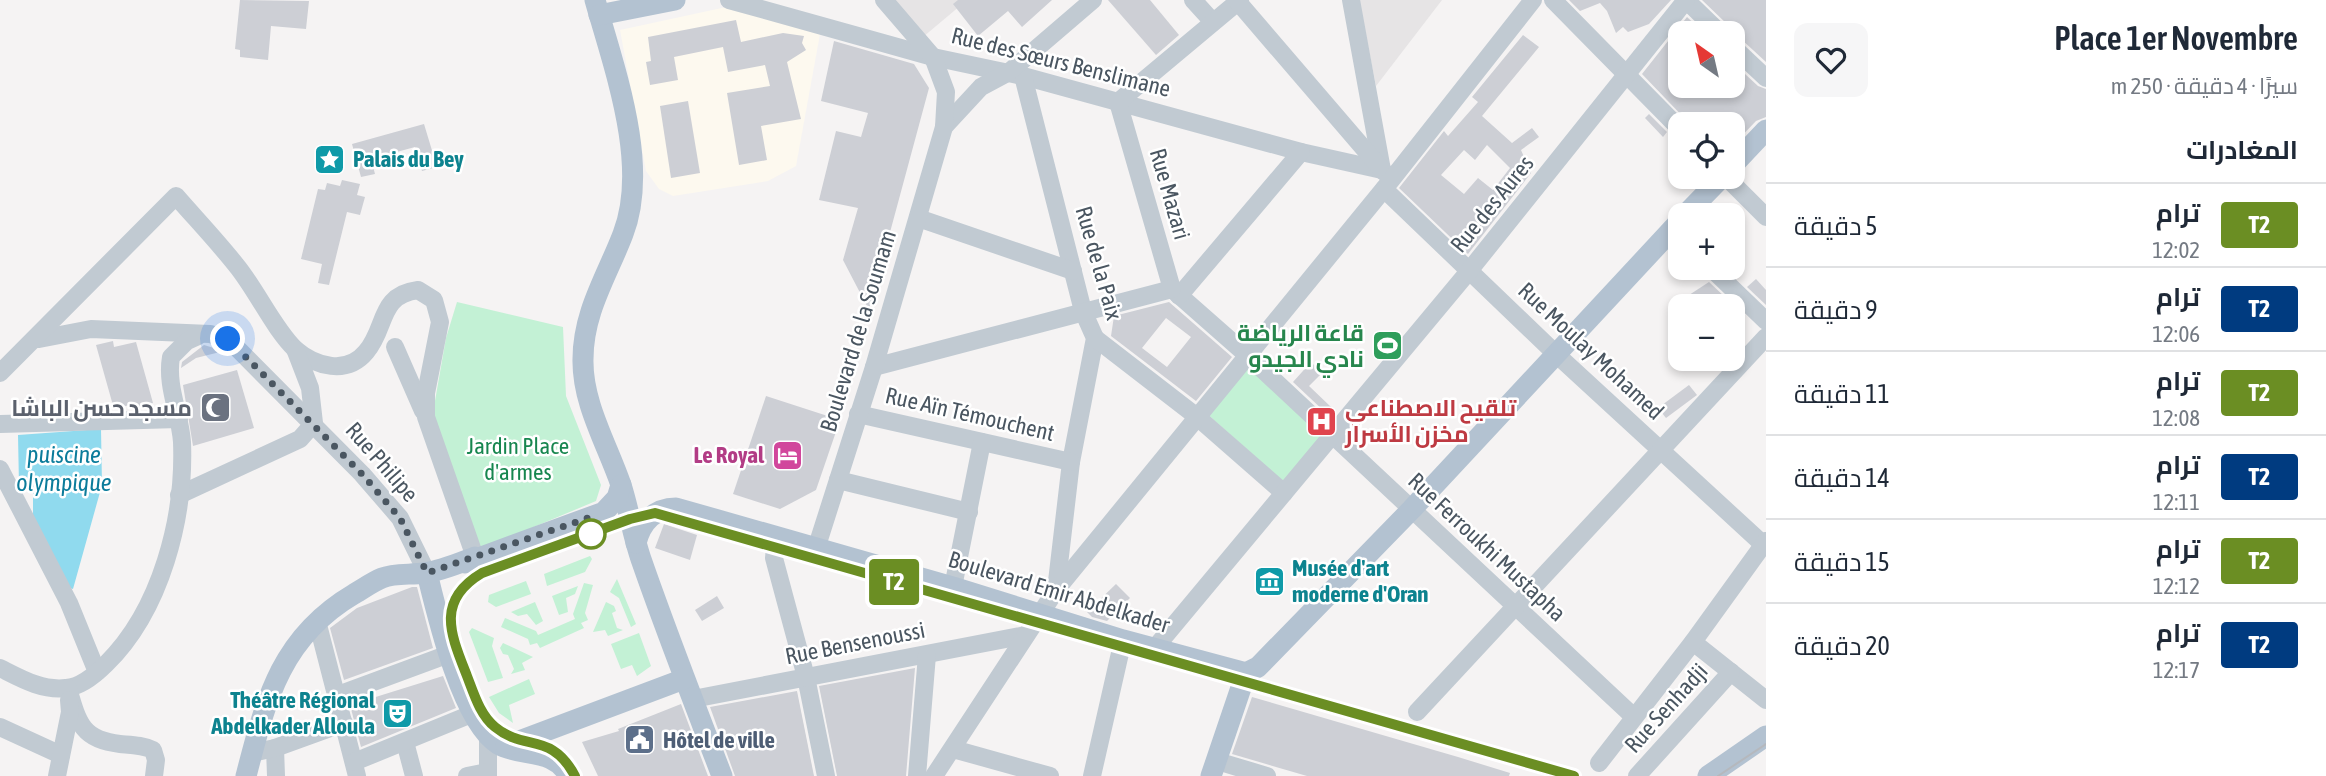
<!DOCTYPE html>
<html lang="ar">
<head>
<meta charset="utf-8">
<style>
  body { margin:0; font-family:"Asap Condensed",Cairo,sans-serif; background:#f6f6f7; color:#1f2937; direction:rtl; height:100vh; display:flex; flex-direction:column; font-size:26px; white-space:nowrap }
  * { box-sizing:border-box; margin:0 }
  p { font-size:23px; color:#747a83 }
  .icon { flex:none; width:38px; height:38px; fill:none; stroke:currentColor; stroke-width:2; stroke-linecap:round; stroke-linejoin:round }
  .map { position:relative; flex:1; overflow:hidden; direction:ltr }
  .sheet { display:flex; flex-direction:column; background:#fff; width:560px }
  .sheet>* { flex:none }
  .badge { padding:0 14px; border-radius:5px; font-size:24px; line-height:46px }
  .needle { width:46px; rotate:326deg }
  .tools { position:absolute; left:1668px; top:21px; display:grid; gap:14px }
  .tools a { display:grid; place-items:center; width:77px; height:77px; border-radius:14px; background:#fff; box-shadow:0 4px 10px #0003; font-size:35px }
  .you { position:absolute; width:35px; height:35px; margin:-18px; border:5px solid #fff; border-radius:50%; background:#1a73e8; box-shadow:0 0 0 10px #1a73e833 }
  .map>.badge { position:absolute; translate:-50% -50%; box-shadow:0 0 0 4px #fff }
  h2 { padding:0 28px; font-size:26px; line-height:63px }
  .round { display:grid; place-items:center; flex:none; width:74px; height:74px; border-radius:14px; background:#f6f6f7 }
  .summary { display:flex; align-items:center; justify-content:space-between; height:119px; padding:0 28px }
  h1 { font-size:33px; font-weight:600; line-height:52px }
  ul { padding:0; list-style:none }
  li { display:flex; align-items:center; gap:21px; height:84px; padding:0 28px; border-top:2px solid #e0e1e3 }
  li div { flex:1 }
  li b { display:block; font-size:26px }
  li em { font-style:normal }
  li .badge { min-width:77px; font-weight:700; text-align:center }
  main { display:flex; flex:1; min-height:0 }
  .map>svg:first-child { display:block }
</style>
</head>
<body>
<main>
<section class="sheet">
<div class="summary"><div><h1>Place 1er Novembre</h1><p>سيرًا · 4 دقيقة · 250 m</p></div><a class="round"><svg class="icon" aria-label="heart" viewBox="0 0 24 24"><path d="M12 20l-8-8c-3-5 5-10 8-4 3-6 11-1 8 4z"/></svg></a></div>
<h2>المغادرات</h2>
<ul>
<li><span class="badge" style="background:#6b8e23;color:#fff">T2</span><div><b>ترام</b><p>12:02</p></div><em>5 دقيقة</em></li>
<li><span class="badge" style="background:#003b80;color:#fff">T2</span><div><b>ترام</b><p>12:06</p></div><em>9 دقيقة</em></li>
<li><span class="badge" style="background:#6b8e23;color:#fff">T2</span><div><b>ترام</b><p>12:08</p></div><em>11 دقيقة</em></li>
<li><span class="badge" style="background:#003b80;color:#fff">T2</span><div><b>ترام</b><p>12:11</p></div><em>14 دقيقة</em></li>
<li><span class="badge" style="background:#6b8e23;color:#fff">T2</span><div><b>ترام</b><p>12:12</p></div><em>15 دقيقة</em></li>
<li><span class="badge" style="background:#003b80;color:#fff">T2</span><div><b>ترام</b><p>12:17</p></div><em>20 دقيقة</em></li>
</ul>
</section>
<div class="map">
<svg width="1766" height="776" viewBox="0 0 1766 776">
  <rect width="100%" height="100%" fill="#f5f3f3"/>
  <path fill="#fdf9ef" d="M731 6 820 34 796 166 768 181 673 196 659 189 646 171 620 30Z"/>
  <g fill="#e6e4e5">
    <path d="M894 0H967L923 37Z"/>
    <path d="M1359 0H1442L1376 86Z"/>
  </g>
  <g fill="#c3f1d5">
    <path d="M457 302 563 327 566 396 601 485 596 501 479 550 432 418 446 338Z"/>
    <path d="M1247 362 1323 435 1284 482 1206 413Z"/>
    <path d="M590 556 592 559 585 572 547 586 544 574Z"/>
    <path d="M617 579 636 624 631 627 619 598 610 592Z"/>
    <path d="M526 581 531 594 496 607 488 602 489 595Z"/>
    <path d="M584 583 593 585 585 613 588 620 581 623 584 628 540 648 537 643 530 645 528 639 501 627 505 618 536 631 538 635 575 619 573 614Z"/>
    <path d="M578 586 575 594 566 598 568 612 559 615 552 596Z"/>
    <path d="M535 602 543 621 536 625 527 614 518 616 511 612Z"/>
    <path d="M606 602 614 606 616 611 612 613 617 628 623 630 608 636 605 630 593 632Z"/>
    <path d="M472 628 494 638 492 646 503 678 488 682 469 632Z"/>
    <path d="M639 633 651 666 637 676 632 665 621 669 611 644Z"/>
    <path d="M503 643 533 657 522 663 525 670 511 674 514 669 508 655 503 654 500 648Z"/>
    <path d="M529 679 535 694 509 705 513 723 499 713 489 697Z"/>
  </g>
  <path fill="#90daee" d="M101 429 102 485 73 589 64 586 33 522V487L19 486 18 435Z"/>
  <g fill="#cdcfd5" fill-rule="evenodd">
    <path d="M240 0 309 1 306 29 271 26 268 60 240 57V50L235 49Z"/>
    <path d="M958 0H1052L1022 27 1008 11 978 36 953 4Z"/>
    <path d="M1108 0H1150L1179 35 1156 55Z"/>
    <path d="M1569 0H1671L1649 24 1628 32 1623 27 1616 33 1607 11 1600 3 1580 11Z"/>
    <path d="M1702 0H1766V62L1740 38 1732 35 1728 25Z"/>
    <path d="M1687 17 1704 33H1680V86H1732V62L1758 86 1766 89V117L1756 121 1732 146V124H1690L1642 74Z"/>
    <path d="M736 20 741 42 783 33 804 36 802 43 806 50 787 62 801 119 761 126 767 160 739 165 727 93 770 86 765 65 728 72 723 47 674 57 678 80 650 85 646 62 651 61 648 37Z"/>
    <path d="M1523 35 1539 47 1482 116 1512 143 1532 128 1539 137 1521 150 1531 173 1468 254 1399 188 1444 131 1448 136 1478 102 1472 97ZM1487 145 1510 168 1493 190 1478 178 1464 194 1441 175 1464 150 1475 160Z"/>
    <path d="M834 41 914 64 929 88 869 310 843 260 858 208 819 200 836 131 861 137 868 113 821 101Z"/>
    <path d="M688 101 700 173 671 178 660 106Z"/>
    <path d="M1649 114 1667 132 1663 137 1645 118Z"/>
    <path d="M424 124 437 167 422 171 415 147 371 159 375 174 361 177 352 144Z"/>
    <path d="M342 180 360 184 357 195 365 197 360 215 347 212 329 285 318 283 322 264 301 259 318 189 325 190 327 183 340 186Z"/>
    <path d="M1756 279 1766 290V305L1747 287Z"/>
    <path d="M1709 282 1726 298 1713 306H1692L1686 297Z"/>
    <path d="M1169 302 1232 357 1196 401 1111 336 1114 316ZM1166 318 1191 337 1167 367 1142 348Z"/>
    <path d="M113 341 114 347 136 342 153 403 138 407 137 403 114 409 96 345Z"/>
    <path d="M204 345 224 351 196 358 181 368 182 362Z"/>
    <path d="M1311 362 1322 373 1309 386 1331 407 1326 413 1293 382Z"/>
    <path d="M237 370 254 428 193 446 183 385Z"/>
    <path d="M1689 385 1697 395 1666 418 1658 408Z"/>
    <path d="M766 396 840 420 816 490 780 509 733 494Z"/>
    <path d="M664 524 697 535 690 560 655 548Z"/>
    <path d="M1116 584 1130 598 1107 621 1092 617 1087 612Z"/>
    <path d="M412 587H417L433 648 344 680 330 628 357 608Z"/>
    <path d="M717 596 724 608 702 621 695 610Z"/>
    <path d="M915 668 906 776H837L819 686Z"/>
    <path d="M443 676 456 708 361 747 350 705Z"/>
    <path d="M797 691 814 776H735L710 707Z"/>
    <path d="M1252 697 1458 757 1510 773 1509 776H1307L1232 754Z"/>
    <path d="M681 704 708 776H598L582 742 619 731 618 729Z"/>
  </g>
  <g fill="none" stroke-linecap="round" stroke-linejoin="round">
    <g stroke="#c1cad2" stroke-width="18">
      <path d="M729 0 933 57 1023 76 1301 152 1382 170"/>
      <path d="M1193 0 1213 22"/>
      <path d="M1240 0 1118 102 1172 289 1247 355 1634 717"/>
      <path d="M1351 0 1382 170"/>
      <path d="M1553 0 1680 129"/>
      <path d="M1686 0 1720 33"/>
      <path d="M1238 2 1384 172"/>
      <path d="M1732 46 1766 78"/>
      <path d="M1023 76 1083 311 1095 338 1071 462 1056 590"/>
      <path d="M944 127 981 87 1009 72 1093 0"/>
      <path d="M1726 177 1766 217"/>
      <path d="M1384 189 1556 354 1766 547"/>
      <path d="M918 218 1073 271"/>
      <path d="M1711 268 1766 321"/>
      <path d="M1179 296 1301 152"/>
      <path d="M1095 338 1196 416 1284 493"/>
      <path d="M39 339 91 329 210 334 228 339 362 474 400 518 427 573"/>
      <path d="M395 347 423 411"/>
      <path d="M874 367 1172 289"/>
      <path d="M0 373 176 196C196 219 217 241 236 265 256 289 274 329 295 349 316 367 347 375 366 352 387 328 378 295 418 290L434 300 440 322 426 393V417L475 557"/>
      <path d="M858 414 1071 462"/>
      <path d="M0 424 179 419"/>
      <path d="M0 469 69 603 97 672"/>
      <path d="M838 480 969 512"/>
      <path d="M179 495 300 439 314 423 310 388 295 349"/>
      <path d="M776 537 774 558 806 677 826 776"/>
      <path d="M816 549 874 367 944 127 946 92 933 57 884 0"/>
      <path d="M953 587 982 442"/>
      <path d="M317 621 357 776"/>
      <path d="M1693 642 1766 700"/>
      <path d="M1154 649 1469 271 1686 0"/>
      <path d="M0 668C20 678 42 691 66 688 80 687 96 674 106 664 161 610 185 518 182 442 180 413 166 386 171 357L187 341 198 336"/>
      <path d="M68 688C78 723 82 740 120 744 132 745 143 745 153 750L156 760 154 776"/>
      <path d="M338 695 449 654"/>
      <path d="M693 699 1026 635"/>
      <path d="M1417 712 1766 337"/>
      <path d="M0 727 61 755"/>
      <path d="M488 737V776"/>
      <path d="M405 742 414 776"/>
      <path d="M275 748 276 776"/>
      <path d="M953 749 1050 776"/>
      <path d="M252 753 275 748 344 723"/>
      <path d="M1217 761 1267 776"/>
      <path d="M354 762 474 713"/>
      <path d="M1599 763 1693 642 1766 541"/>
      <path d="M57 776 70 712 69 700"/>
      <path d="M467 776 487 772"/>
      <path d="M917 776 927 655"/>
      <path d="M934 776 1056 590 1392 179 1533 0"/>
      <path d="M1092 776 1123 640"/>
      <path d="M1637 776 1731 672"/>
    </g>
    <g stroke="#b3c2d1" stroke-width="21">
      <path d="M595 0C614 68 650 165 623 234 607 276 583 312 583 359 582 403 607 444 621 485 629 510 633 537 642 562 667 634 695 705 722 776"/>
      <path d="M599 15 675 0"/>
      <path d="M1732 166 1766 130"/>
      <path d="M1685 215 1722 177"/>
      <path d="M636 543C641 523 654 508 676 508L953 587 1123 640 1246 673"/>
      <path d="M465 563 604 512 617 498 621 485"/>
      <path d="M427 573C437 614 462 722 498 744 522 758 553 747 569 776"/>
      <path d="M1246 673 1258 667 1412 509 1680 221"/>
      <path d="M506 746 684 679"/>
      <path d="M246 776C266 699 281 637 354 594 363 589 372 582 382 578 394 573 411 575 424 573 441 571 459 563 475 557"/>
      <path d="M1211 776 1246 673"/>
      <path d="M1708 776 1766 736"/>
    </g>
    <g stroke="#b5b8bd" stroke-width="2">
      <path d="M575 776C551 731 525 752 495 727 480 715 474 694 467 676 451 635 435 601 482 573L630 519 655 514 1574 776"/>
      <path d="M1718 776 1766 744"/>
    </g>
  </g>
  <g fill="none" stroke-linecap="round" stroke-linejoin="round">
    <defs>
      <path id="line" d="M575 776C551 731 525 752 495 727 480 715 474 694 467 676 451 635 435 601 482 573L630 519 655 513 1574 776"/>
    </defs>
    <use href="#line" stroke="#fff" stroke-width="16"/>
    <use href="#line" stroke="#6b8e23" stroke-width="10"/>
    <path stroke="#4a5661" stroke-width="7" stroke-dasharray="0 12.6" d="M228 339 362 474 400 518 427 573 591 517V534"/>
  </g>
  <defs>
    <symbol id="sight-square" viewBox="-11 -11 22 22"><rect x="-9" y="-9" width="18" height="18" rx="4" fill="#0f9aa8" stroke="#fff"/><path d="M0-6L1.8-2.2L6-1.7L2.9 1.2L3.7 5.4L0 3.3L-3.7 5.4L-2.9 1.2L-6-1.7L-1.8-2.2Z" fill="#fff"/></symbol>
    <symbol id="stadium-square" viewBox="-11 -11 22 22"><rect x="-9" y="-9" width="18" height="18" rx="4" fill="#2e9e5b" stroke="#fff"/><path d="M0-5a6.5 5 0 1 0 0 10a6.5 5 0 1 0 0-10ZM-3.5-1.8h7v3.6h-7Z" fill="#fff"/></symbol>
    <symbol id="mosque-square" viewBox="-11 -11 22 22"><rect x="-9" y="-9" width="18" height="18" rx="4" fill="#6b7280" stroke="#fff"/><path d="M3.5-4.9A6 6 0 1 0 3.5 4.9A5 5 0 1 1 3.5-4.9Z" fill="#fff"/></symbol>
    <symbol id="hospital-square" viewBox="-11 -11 22 22"><rect x="-9" y="-9" width="18" height="18" rx="4" fill="#e0444e" stroke="#fff"/><path d="M-5-5h3v3.5h4V-5h3V5h-3V1.5h-4V5h-3Z" fill="#fff"/></symbol>
    <symbol id="hotel-square" viewBox="-11 -11 22 22"><rect x="-9" y="-9" width="18" height="18" rx="4" fill="#d1479c" stroke="#fff"/><path d="M-6-4.5h1.5V1H6V5H4.5V3h-9V5H-6ZM-4 0a1.8 1.8 0 1 1 3.6 0ZM.5 0V-2.5h3Q6-2.5 6 0Z" fill="#fff"/></symbol>
    <symbol id="museum-square" viewBox="-11 -11 22 22"><rect x="-9" y="-9" width="18" height="18" rx="4" fill="#0f9aa8" stroke="#fff"/><path d="M0-6L6-3V-2H-6V-3ZM-5-1h2V3h-2ZM-1-1h2V3h-2ZM3-1h2V3H3ZM-6 4H6V6H-6Z" fill="#fff"/></symbol>
    <symbol id="theatre-square" viewBox="-11 -11 22 22"><rect x="-9" y="-9" width="18" height="18" rx="4" fill="#0f9aa8" stroke="#fff"/><path d="M-5-5.5Q0-4 5-5.5V0Q5 5 0 6Q-5 5-5 0ZM-3.3-2.5H-1v1.5H-3.3ZM1-2.5H3.3v1.5H1ZM-2.8 1Q0 5.5 2.8 1Z" fill="#fff"/></symbol>
    <symbol id="civic-square" viewBox="-11 -11 22 22"><rect x="-9" y="-9" width="18" height="18" rx="4" fill="#5c6f8a" stroke="#fff"/><path d="M-.6-6.5H3V-4.5H.6V-3L4-1V1h2V6H-6V1h2V-1L-.6-3ZM-1.2 2.5V6h2.4V2.5Z" fill="#fff"/></symbol>
  </defs>
  <g fill-rule="evenodd">
    <use href="#sight-square" x="312" y="142" width="35" height="35"/>
    <use href="#stadium-square" x="1370" y="328" width="35" height="35"/>
    <use href="#mosque-square" x="198" y="390" width="35" height="35"/>
    <use href="#hospital-square" x="1304" y="404" width="35" height="35"/>
    <use href="#hotel-square" x="770" y="438" width="35" height="35"/>
    <use href="#museum-square" x="1252" y="564" width="35" height="35"/>
    <use href="#theatre-square" x="380" y="696" width="35" height="35"/>
    <use href="#civic-square" x="622" y="722" width="35" height="35"/>
  </g>
  <circle fill="#fff" stroke="#6b8e23" stroke-width="3.5" cx="591" cy="534" r="14"/>
  <g text-anchor="middle" dominant-baseline="central" stroke-width="5" stroke-linejoin="round" paint-order="stroke">
    <g font-size="23" fill="#4a5661" stroke="#fff">
      <text transform="translate(1061 62) rotate(14)">Rue des Sœurs Benslimane</text>
      <text transform="translate(1170 194) rotate(74)">Rue Mazari</text>
      <text transform="translate(1492 204) rotate(-51)">Rue des Aures</text>
      <text transform="translate(1099 263) rotate(74)">Rue de la Paix</text>
      <text transform="translate(858 331) rotate(-73)">Boulevard de la Soumam</text>
      <text transform="translate(1591 351) rotate(43)">Rue Moulay Mohamed</text>
      <text transform="translate(970 414) rotate(13)">Rue Aïn Témouchent</text>
      <text transform="translate(382 462) rotate(49)">Rue Philipe</text>
      <text transform="translate(1487 547) rotate(43)">Rue Ferroukhi Mustapha</text>
      <text transform="translate(1059 592) rotate(17)">Boulevard Emir Abdelkader</text>
      <text transform="translate(855 643) rotate(-11)">Rue Bensenoussi</text>
      <text transform="translate(1666 708) rotate(-48)">Rue Senhadji</text>
    </g>
    <g font-size="23" font-weight="bold" fill="#0d838f" stroke="#fff" text-anchor="start">
      <text x="353" y="159">Palais du Bey</text>
      <text x="1292" y="568">Musée d'art<tspan x="1292" dy="26">moderne d'Oran</tspan></text>
      <text x="375" y="700" text-anchor="end">Théâtre Régional<tspan x="375" dy="26">Abdelkader Alloula</tspan></text>
    </g>
    <g font-size="23" font-weight="bold" fill="#27864d" stroke="#fff" text-anchor="end">
      <text x="1364" y="333">قاعة الرياضة<tspan x="1364" dy="26">نادي الجيدو</tspan></text>
    </g>
    <g font-size="23" font-weight="bold" fill="#5b616d" stroke="#fff" text-anchor="end">
      <text x="192" y="408">مسجد حسن الباشا</text>
    </g>
    <g font-size="23" font-weight="bold" fill="#be3a42" stroke="#fff" text-anchor="start">
      <text x="1345" y="408">تلقيح الاصطناعي<tspan x="1345" dy="26">مخزن الأسرار</tspan></text>
    </g>
    <g font-size="23" fill="#17864f" stroke="#fff">
      <text x="518" y="446">Jardin Place<tspan x="518" dy="26">d'armes</tspan></text>
    </g>
    <g font-size="23" font-weight="bold" fill="#b23c85" stroke="#fff" text-anchor="end">
      <text x="764" y="455">Le Royal</text>
    </g>
    <g font-size="23" font-weight="bold" fill="#4e5e75" stroke="#fff" text-anchor="start">
      <text x="663" y="740">Hôtel de ville</text>
    </g>
    <g font-size="24" font-style="italic" fill="#0c7c9b" stroke="#fff">
      <text x="64" y="454">puiscine<tspan x="64" dy="28">olympique</tspan></text>
    </g>
  </g>
</svg>
<div class="tools">
<a><svg class="needle" viewBox="-14 -14 28 28"><path d="M0-13l5 13h-10z" fill="#e53935"/><path d="M0 13l5-13h-10z" fill="#747a83"/></svg></a>
<a><svg class="icon" aria-label="locate" viewBox="0 0 24 24"><circle cx="12" cy="12" r="6"/><path d="M12 2v4M12 18v4M2 12h4M18 12h4"/></svg></a>
<a>+</a>
<a>−</a>
</div>
<div class="you" style="left:228px;top:339px"></div>
<b class="badge" style="left:894px;top:582px;background:#6b8e23;color:#fff">T2</b>
</div>
</main>
</body>
</html>
